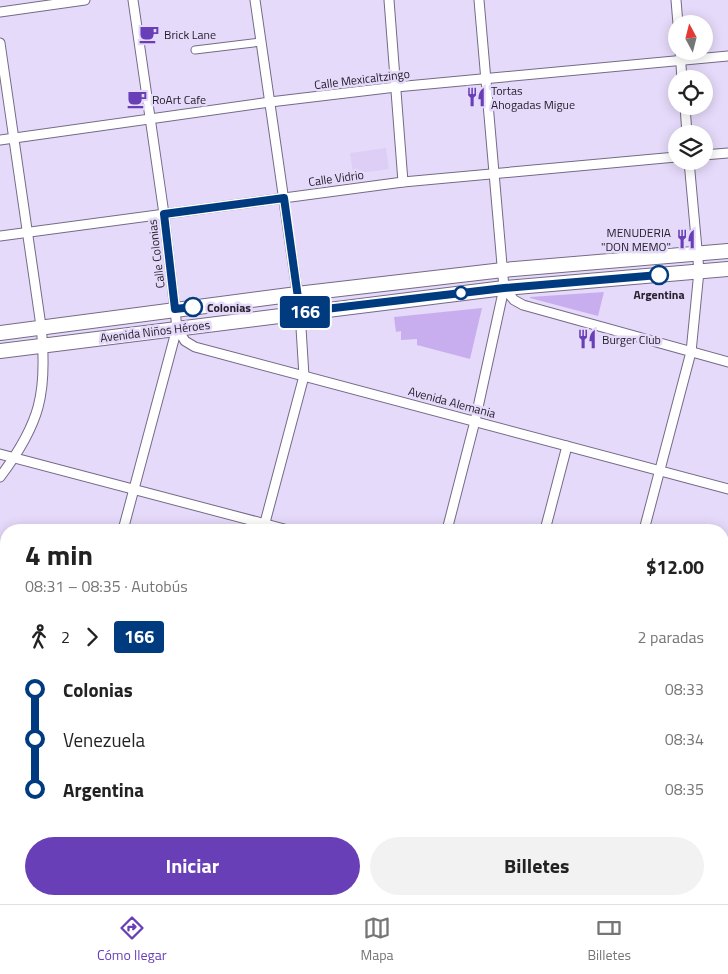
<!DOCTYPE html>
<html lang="es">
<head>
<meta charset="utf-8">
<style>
  body { margin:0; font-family:"Titillium Web",sans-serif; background:#f2f2f2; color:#222; height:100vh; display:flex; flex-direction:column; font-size:19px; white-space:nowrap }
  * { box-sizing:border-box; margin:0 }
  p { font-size:16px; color:#767676 }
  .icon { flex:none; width:28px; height:28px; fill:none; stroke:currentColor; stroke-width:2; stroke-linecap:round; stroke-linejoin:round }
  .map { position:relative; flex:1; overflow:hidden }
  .details { position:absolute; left:0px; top:524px; width:729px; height:381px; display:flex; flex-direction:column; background:#fff; border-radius:20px 20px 0 0; box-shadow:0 2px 12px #0003 }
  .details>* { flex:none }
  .badge { padding:0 10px; border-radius:4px; font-size:18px; line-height:32px }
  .needle { width:32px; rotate:353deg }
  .fabs { position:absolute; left:668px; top:15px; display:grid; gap:10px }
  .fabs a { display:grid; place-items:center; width:45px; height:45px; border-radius:50%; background:#fff; box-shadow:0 2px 12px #0003; font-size:25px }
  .map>.badge { position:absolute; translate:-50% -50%; box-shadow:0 0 0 2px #fff }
  .legs { display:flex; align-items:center; gap:8px; height:55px; padding:0 25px; font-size:16px }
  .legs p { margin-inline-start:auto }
  .headline { display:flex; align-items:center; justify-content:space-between; height:85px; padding:0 25px }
  h1 { font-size:28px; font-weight:700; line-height:38px }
  .cta { display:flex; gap:10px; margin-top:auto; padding:10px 25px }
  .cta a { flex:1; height:58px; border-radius:30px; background:#693fb7; color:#fff; font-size:20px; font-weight:700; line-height:58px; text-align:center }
  .cta a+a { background:#f2f2f2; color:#222 }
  ul { padding:0 25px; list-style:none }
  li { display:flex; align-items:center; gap:18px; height:50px; font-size:19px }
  li i { display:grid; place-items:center; width:8px; height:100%; margin:0 6px; background:currentColor }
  li i::after { content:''; width:12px; height:12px; margin:-6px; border:4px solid; border-radius:50%; background:#fff }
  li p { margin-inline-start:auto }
  li:first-child i { background:linear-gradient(#0000 50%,currentColor 0) }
  li:last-child i { background:linear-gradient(currentColor 50%,#0000 0) }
  .tabs { display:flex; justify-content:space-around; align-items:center; height:70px; border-top:1px solid #e0e0e0; background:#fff; font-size:14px; color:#767676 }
  .tabs a { display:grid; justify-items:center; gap:2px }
  .tabs .current { color:#693fb7 }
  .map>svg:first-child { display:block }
</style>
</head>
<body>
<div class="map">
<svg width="728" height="904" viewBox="0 0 728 904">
  <rect width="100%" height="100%" fill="#e6dafa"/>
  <g fill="#ddcef5">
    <path d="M386 148 389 169 353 174 350 153Z"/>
    <path d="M6 680V755L0 754V681L5 683Z"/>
    <path d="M0 803 6 805V899H144L143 904H0Z"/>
    <path d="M160 899H356L376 904H157Z"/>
  </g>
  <g fill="#c9aeef">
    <path d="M604 292 598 316 530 298V297Z"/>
    <path d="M482 308 470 359 417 345V339L401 340V331L396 332 394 317Z"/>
  </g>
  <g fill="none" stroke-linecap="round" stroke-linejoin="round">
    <defs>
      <path id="pedestrian" d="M195 50 261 42"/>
      <g id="minor">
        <path d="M255 0 300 312 304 376 263 530"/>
        <path d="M389 0 403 182"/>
        <path d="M676 0 678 24"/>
        <path d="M0 12 85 0"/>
        <path d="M0 43 41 326C48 393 40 424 0 477"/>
        <path d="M680 51 682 79"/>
        <path d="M685 106 687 134"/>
        <path d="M0 140 270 102 396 87 728 56"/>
        <path d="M704 155 728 153"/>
        <path d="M0 236 403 182 676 157"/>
        <path d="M504 288 514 300 523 305 728 362"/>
        <path d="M177 328 185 341 195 347 728 489"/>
        <path d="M0 454 288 530"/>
        <path d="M123 530 177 328 164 214 133 0"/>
        <path d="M447 530 475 421 504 288 479 0"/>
        <path d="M545 530 567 446"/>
        <path d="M644 530 691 352 699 271 689 161"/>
        <path d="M722 579 728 558"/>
        <path d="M0 612 6 614"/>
        <path d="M722 647 728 648"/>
        <path d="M722 805 728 807"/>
        <path d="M543 904 544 899"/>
      </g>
      <g id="primary">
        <path d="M0 333 297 294 503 270 728 251"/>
        <path d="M0 351 504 288 728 269"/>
        <path d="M0 767 6 769"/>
        <path d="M0 790 6 791"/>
        <path d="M408 899 428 904"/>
        <path d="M489 899 509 904"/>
        <path d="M149 904 154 899"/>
      </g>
    </defs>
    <use href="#pedestrian" stroke="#756a86" stroke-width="9"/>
    <use href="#minor" stroke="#756a86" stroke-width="11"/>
    <use href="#primary" stroke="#756a86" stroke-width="16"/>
    <use href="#pedestrian" stroke="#fff" stroke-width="7"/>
    <use href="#minor" stroke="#fff" stroke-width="9"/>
    <use href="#primary" stroke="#fff" stroke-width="14"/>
    <defs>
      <g id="rail">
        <path d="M0 826 6 829"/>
        <path d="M0 842 6 844"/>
        <path d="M0 898 8 904"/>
        <path d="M92 899 98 904"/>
      </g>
    </defs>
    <use href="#rail" stroke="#443e4d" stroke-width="4.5"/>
    <use href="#rail" stroke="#e6dafa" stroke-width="2.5" stroke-dasharray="8" stroke-linecap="butt"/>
  </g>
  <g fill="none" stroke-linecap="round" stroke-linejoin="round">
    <defs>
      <path id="line-1" d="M193 307 175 309 164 214 284 198 300 312 504 288 659 275"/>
    </defs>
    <use href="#line-1" stroke="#fff" stroke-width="11"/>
    <use href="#line-1" stroke="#003b80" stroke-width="8"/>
  </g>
  <defs>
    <symbol id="cafe-bare" viewBox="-9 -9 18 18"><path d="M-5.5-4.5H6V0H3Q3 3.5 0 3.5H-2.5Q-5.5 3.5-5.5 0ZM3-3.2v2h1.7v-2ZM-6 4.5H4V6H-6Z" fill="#693fb7" stroke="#e6dafa" stroke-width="2.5" paint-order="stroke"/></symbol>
    <symbol id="restaurant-bare" viewBox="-9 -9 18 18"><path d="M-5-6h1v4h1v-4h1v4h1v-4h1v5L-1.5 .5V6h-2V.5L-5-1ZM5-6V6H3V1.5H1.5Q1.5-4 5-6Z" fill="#693fb7" stroke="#e6dafa" stroke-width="2.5" paint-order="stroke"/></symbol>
  </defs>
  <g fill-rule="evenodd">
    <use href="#cafe-bare" x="135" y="20" width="28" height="28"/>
    <use href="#restaurant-bare" x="462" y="83" width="28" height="28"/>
    <use href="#cafe-bare" x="123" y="85" width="28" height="28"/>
    <use href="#restaurant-bare" x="672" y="225" width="28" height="28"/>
    <use href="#restaurant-bare" x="573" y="325" width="28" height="28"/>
  </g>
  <g fill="#fff" stroke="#003b80" stroke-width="2.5">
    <circle cx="659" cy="275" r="9"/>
    <circle cx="461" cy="293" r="6"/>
    <circle cx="193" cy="307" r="9"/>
  </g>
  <g text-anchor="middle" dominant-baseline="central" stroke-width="5" stroke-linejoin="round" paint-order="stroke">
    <g font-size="12" fill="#26212d" stroke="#e6dafa" text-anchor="start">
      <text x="164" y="34">Brick Lane</text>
      <text x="491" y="90">Tortas<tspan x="491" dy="14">Ahogadas Migue</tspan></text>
      <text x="152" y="99">RoArt Cafe</text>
      <text x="671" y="232" text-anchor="end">MENUDERIA<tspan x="671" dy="14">"DON MEMO"</tspan></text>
      <text x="602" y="339">Burger Club</text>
    </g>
    <g font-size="12" fill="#26212d" stroke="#e6dafa">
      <text transform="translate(362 79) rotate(-7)">Calle Mexicaltzingo</text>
      <text transform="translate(336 178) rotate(-8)">Calle Vidrio</text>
      <text transform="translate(156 254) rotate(-97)">Calle Colonias</text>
      <text transform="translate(155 331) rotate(-7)">Avenida Niños Héroes</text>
      <text transform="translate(452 402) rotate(15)">Avenida Alemania</text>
    </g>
    <g font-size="12" font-weight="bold" fill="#26212d" stroke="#e6dafa">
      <text x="659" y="294">Argentina</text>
      <text x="207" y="307" text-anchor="start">Colonias</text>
    </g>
  </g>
</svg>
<div class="fabs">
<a><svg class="needle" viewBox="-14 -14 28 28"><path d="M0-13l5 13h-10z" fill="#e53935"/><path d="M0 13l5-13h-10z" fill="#767676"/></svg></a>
<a><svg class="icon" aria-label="locate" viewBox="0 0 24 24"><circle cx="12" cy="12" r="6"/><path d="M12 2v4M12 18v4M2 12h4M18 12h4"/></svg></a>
<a><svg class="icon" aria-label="layers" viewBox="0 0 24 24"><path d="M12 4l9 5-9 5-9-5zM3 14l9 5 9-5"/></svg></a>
</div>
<b class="badge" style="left:305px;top:312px;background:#003b80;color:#fff">166</b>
<section class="details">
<div class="headline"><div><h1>4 min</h1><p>08:31 – 08:35 · Autobús</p></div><b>$12.00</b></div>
<div class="legs"><svg class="icon" aria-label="walk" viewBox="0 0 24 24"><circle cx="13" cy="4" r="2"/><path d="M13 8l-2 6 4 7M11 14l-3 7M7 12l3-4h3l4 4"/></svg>2<svg class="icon" aria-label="forward" viewBox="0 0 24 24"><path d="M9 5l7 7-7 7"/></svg><b class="badge" style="background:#003b80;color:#fff">166</b><p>2 paradas</p></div>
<ul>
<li><i style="color:#003b80"></i><b>Colonias</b><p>08:33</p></li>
<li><i style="color:#003b80"></i><span>Venezuela</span><p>08:34</p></li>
<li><i style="color:#003b80"></i><b>Argentina</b><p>08:35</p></li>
</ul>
<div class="cta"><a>Iniciar</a><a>Billetes</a></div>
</section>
</div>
<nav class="tabs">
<a class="current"><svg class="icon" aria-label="directions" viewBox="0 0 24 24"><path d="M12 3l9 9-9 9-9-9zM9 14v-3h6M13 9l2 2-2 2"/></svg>Cómo llegar</a>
<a><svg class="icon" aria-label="map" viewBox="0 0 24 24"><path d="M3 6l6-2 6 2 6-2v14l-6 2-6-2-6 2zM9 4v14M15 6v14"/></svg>Mapa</a>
<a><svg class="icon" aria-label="tickets" viewBox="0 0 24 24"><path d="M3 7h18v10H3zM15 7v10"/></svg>Billetes</a>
</nav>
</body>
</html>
